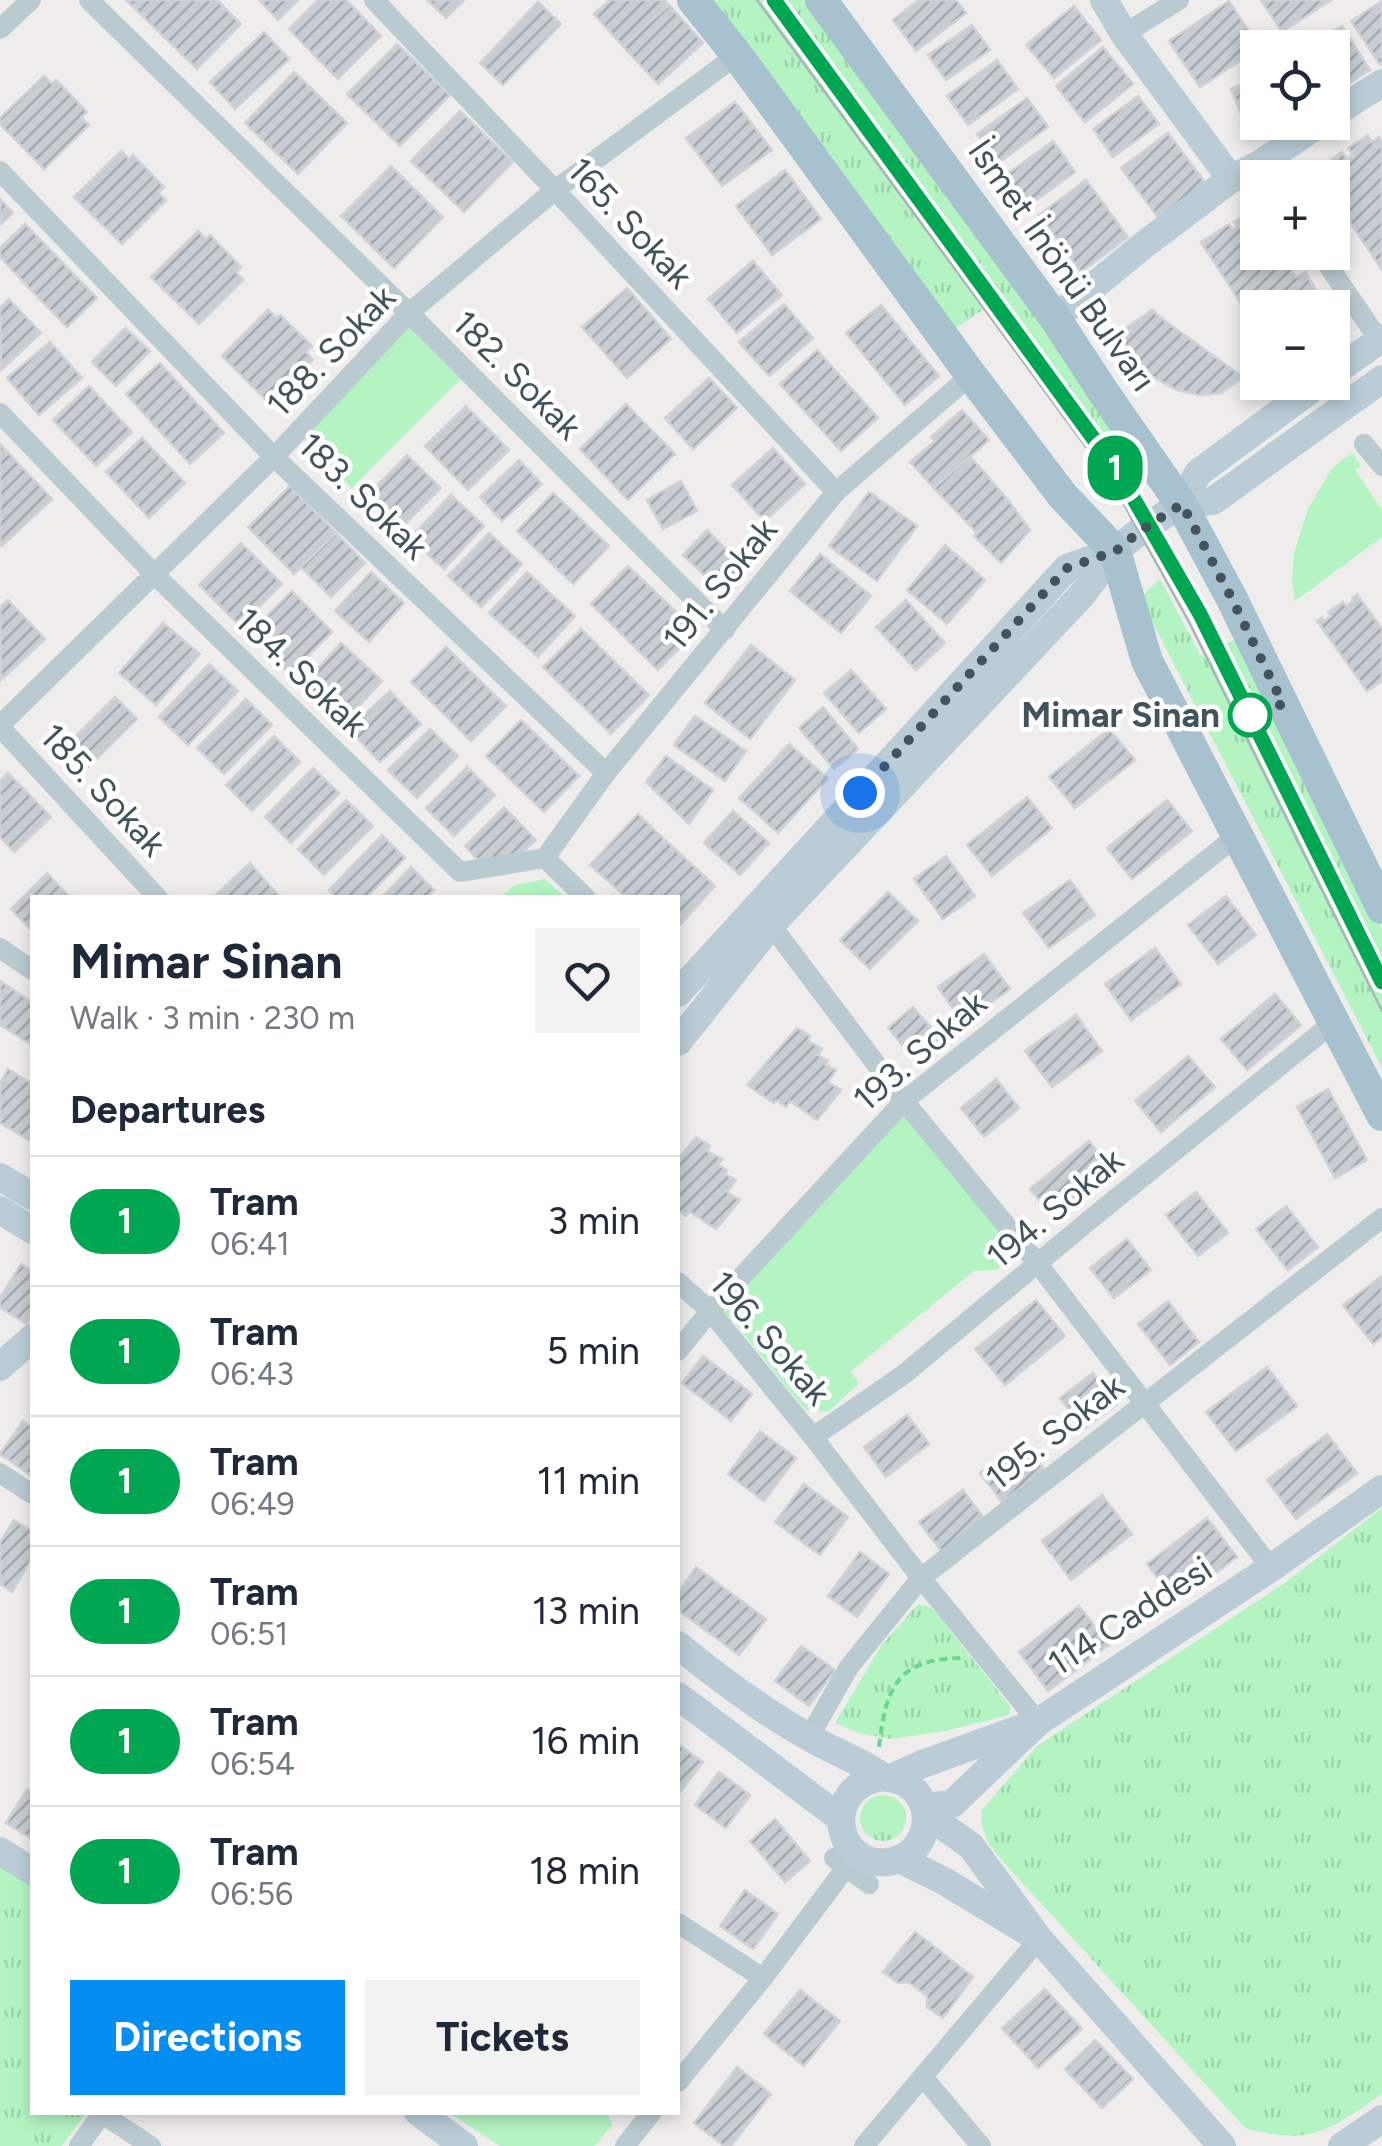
<!DOCTYPE html>
<html lang="en">
<head>
<meta charset="utf-8">
<style>
  body { margin:0; font-family:Figtree,sans-serif; background:#f2f2f3; color:#1f2937; height:100vh; display:flex; flex-direction:column; font-size:38px; white-space:nowrap }
  * { box-sizing:border-box; margin:0 }
  p { font-size:32px; color:#747a83 }
  .icon { flex:none; width:55px; height:55px; fill:none; stroke:currentColor; stroke-width:2; stroke-linecap:round; stroke-linejoin:round }
  .map { position:relative; flex:1; overflow:hidden }
  .drawer { position:absolute; left:30px; top:895px; width:650px; height:1220px; display:flex; flex-direction:column; background:#fff; border-radius:0px; box-shadow:0 5px 15px #0003 }
  .drawer>* { flex:none }
  .badge { padding:0 20px; border-radius:32px; font-size:35px; line-height:65px }
  .tools { position:absolute; left:1240px; top:30px; display:grid; gap:20px }
  .tools a { display:grid; place-items:center; width:110px; height:110px; border-radius:0px; background:#fff; box-shadow:0 5px 15px #0003; font-size:50px }
  .you { position:absolute; width:50px; height:50px; margin:-25px; border:8px solid #fff; border-radius:50%; background:#1a73e8; box-shadow:0 0 0 15px #1a73e833 }
  .map>.badge { position:absolute; translate:-50% -50%; box-shadow:0 0 0 5px #fff }
  h2 { padding:0 40px; font-size:38px; line-height:90px }
  .round { display:grid; place-items:center; flex:none; width:105px; height:105px; border-radius:0px; background:#f2f2f3 }
  .summary { display:flex; align-items:center; justify-content:space-between; height:170px; padding:0 40px }
  h1 { font-size:48px; font-weight:700; line-height:75px }
  .cta { display:flex; gap:20px; margin-top:auto; padding:20px 40px }
  .cta a { flex:1; height:115px; border-radius:0px; background:#048ef1; color:#fff; font-size:40px; font-weight:700; line-height:115px; text-align:center }
  .cta a+a { background:#f2f2f3; color:#1f2937 }
  ul { padding:0; list-style:none }
  li { display:flex; align-items:center; gap:30px; height:130px; padding:0 40px; border-top:2px solid #e0e1e3 }
  li div { flex:1 }
  li b { display:block; font-size:38px }
  li em { font-style:normal }
  li .badge { min-width:110px; font-weight:700; text-align:center }
  .map>svg:first-child { display:block }
</style>
</head>
<body>
<div class="map">
<svg width="1382" height="2146" viewBox="0 0 1382 2146">
  <defs>
    <pattern id="grass-tufts" width="24" height="20" patternUnits="userSpaceOnUse" patternTransform="scale(2.5)"><rect width="24" height="20" fill="#b4f4c3"/><path d="M3 7l-1-3M5 7V3M7 7l1-3M15 17l-1-3M17 17v-4M19 17l1-3" fill="none" stroke="#9cd3aa"/></pattern>
    <pattern id="building-hatch" width="6" height="6" patternUnits="userSpaceOnUse" patternTransform="scale(2.5)"><rect width="6" height="6" fill="#c7cdd2"/><path d="M-1 1l2-2M0 6l6-6M5 7l2-2" fill="none" stroke="#a3a9ae"/></pattern>
  </defs>
  <rect width="100%" height="100%" fill="#efecec"/>
  <g fill="url(#grass-tufts)">
    <path d="M712 0H818L1124 428 1103 443 999 299 953 330Z"/>
    <path d="M1160 579 1201 656 1238 638 1382 929V1068L1140 598Z"/>
    <path d="M1382 1508V2094C1328 2131 1311 2146 1245 2128L999 1857C987 1842 979 1830 982 1810L1037 1746 1286 1582Z"/>
    <path d="M918 1604 931 1607 1010 1706 1009 1715 946 1731 890 1739 859 1733 835 1723 881 1646Z"/>
    <circle cx="883" cy="1818" r="23"/>
    <path d="M0 1861 32 1880V2112L86 2113 62 2146H0Z"/>
  </g>
  <g fill="#b4f4c3">
    <path d="M410 326 462 378 352 488 300 436Z"/>
    <path d="M1352 453 1361 465 1355 470 1382 510V537L1295 601 1292 582 1294 553 1308 509 1332 468Z"/>
    <path d="M545 879 565 897H501L514 885Z"/>
    <path d="M904 1106 1009 1236V1260L996 1270 974 1271 851 1371 859 1383 828 1412 805 1410 738 1327 724 1313 767 1248Z"/>
    <path d="M450 2113H608L612 2125 595 2146H500Z"/>
  </g>
  <g fill="url(#building-hatch)" stroke="#cfd3d9" stroke-width="2.5">
    <path d="M126 0H217L241 24 197 69Z"/>
    <path d="M259 0H298L278 20Z"/>
    <path d="M318 0H346L358 12 314 55 289 29Z"/>
    <path d="M427 0H464L446 18Z"/>
    <path d="M610 0H664L669 5 623 46 594 14Z"/>
    <path d="M919 0H956L966 13 916 51 893 20Z"/>
    <path d="M1261 0H1331L1282 32Z"/>
    <path d="M1229 1 1260 48 1200 87 1169 41Z"/>
    <path d="M1382 1V64L1380 65 1351 21Z"/>
    <path d="M538 2 561 24 503 85 480 63Z"/>
    <path d="M669 5 703 43 658 84 623 46Z"/>
    <path d="M1074 6 1101 40 1054 78 1026 45Z"/>
    <path d="M358 12 381 36 338 79 314 55Z"/>
    <path d="M972 25 990 50 946 80 928 55Z"/>
    <path d="M1342 26 1370 70 1332 93V48H1308Z"/>
    <path d="M264 32 289 59 235 109 210 82Z"/>
    <path d="M397 44 450 95 400 146 347 94Z"/>
    <path d="M1103 47 1133 84 1085 122 1056 86Z"/>
    <path d="M997 60 1018 89 968 125 947 96Z"/>
    <path d="M294 72 347 123 298 174 245 123Z"/>
    <path d="M44 76 52 84 56 80 87 112 81 117 89 125 44 169 0 124V118Z"/>
    <path d="M1258 78V122H1280L1250 135 1231 89Z"/>
    <path d="M1138 96 1159 124 1113 157 1093 129Z"/>
    <path d="M1027 98 1048 127 998 163 977 134Z"/>
    <path d="M735 102 772 150 722 186 686 138Z"/>
    <path d="M460 111 513 162 464 212 411 161Z"/>
    <path d="M1168 133 1207 185 1160 220 1121 168Z"/>
    <path d="M1368 135 1372 142 1379 137 1382 142V270L1332 195V178H1321L1319 174 1325 171 1322 166 1342 152 1347 159 1353 155 1348 148Z"/>
    <path d="M1053 141 1075 172 1028 206 1006 175Z"/>
    <path d="M121 151 129 159 133 155 164 187 158 193 166 200 122 244 74 197Z"/>
    <path d="M391 166 443 217 394 268 341 216Z"/>
    <path d="M785 170 821 219 772 255 736 206Z"/>
    <path d="M1086 180 1128 237 1081 272 1039 215Z"/>
    <path d="M0 199 13 213 0 225Z"/>
    <path d="M1252 210 1258 218V252H1293L1296 258 1287 263 1296 277 1305 272 1327 308H1258V330L1201 242 1229 224 1233 230 1237 227 1234 222Z"/>
    <path d="M25 224 61 261 31 290 0 257V248Z"/>
    <path d="M198 231 206 239 210 235 241 267 236 272 243 280 199 324 151 277Z"/>
    <path d="M61 261 97 298 67 327 31 290Z"/>
    <path d="M753 261 782 295 737 333 708 299Z"/>
    <path d="M627 288 671 339 627 378 582 327Z"/>
    <path d="M9 299 41 333 1 370 0 308Z"/>
    <path d="M784 304 813 338 769 376 739 342Z"/>
    <path d="M881 305 939 376 905 405 846 333Z"/>
    <path d="M268 310 277 318 280 315 312 346 306 352 313 360 269 403 222 356Z"/>
    <path d="M1152 310 1165 321 1243 377 1222 393 1200 395 1177 390 1148 374 1131 355 1119 333Z"/>
    <path d="M125 328 150 351 116 386 92 362Z"/>
    <path d="M50 342 82 378 39 415 7 378Z"/>
    <path d="M817 350 878 418 841 451 780 384Z"/>
    <path d="M160 363 224 433 190 464 126 394Z"/>
    <path d="M709 378 737 408 693 449 665 418Z"/>
    <path d="M89 386 132 432 96 466 53 420Z"/>
    <path d="M626 404 675 454 628 500 580 449Z"/>
    <path d="M466 406 509 450 468 490 425 446Z"/>
    <path d="M962 410 989 440 934 488 910 462 935 441 931 437Z"/>
    <path d="M142 438 185 483 149 518 106 472Z"/>
    <path d="M0 444 52 499 2 546 0 544Z"/>
    <path d="M773 448 805 484 765 521 732 485Z"/>
    <path d="M407 455 441 488 403 526 369 494Z"/>
    <path d="M970 456 1008 500 977 533 934 488Z"/>
    <path d="M519 460 542 484 502 521 480 497Z"/>
    <path d="M681 481 697 511 663 529 647 500Z"/>
    <path d="M290 486 336 533 294 574 248 527Z"/>
    <path d="M869 492 917 526 877 581 829 546Z"/>
    <path d="M553 493 609 546 573 584 517 531Z"/>
    <path d="M451 495 484 526 444 569 410 538Z"/>
    <path d="M1008 500 1030 530 1001 563 974 536Z"/>
    <path d="M707 530 744 567 721 591 683 555Z"/>
    <path d="M336 533 365 563 331 597 301 567Z"/>
    <path d="M489 533 522 564 481 607 448 576Z"/>
    <path d="M241 543 282 584 240 626 199 585Z"/>
    <path d="M945 545 985 580 947 624 907 590Z"/>
    <path d="M820 554 871 596 841 633 790 591Z"/>
    <path d="M628 566 696 631 658 670 591 604Z"/>
    <path d="M371 572 404 603 369 642 335 611Z"/>
    <path d="M527 572 575 616 538 657 489 613Z"/>
    <path d="M292 591 332 632 290 674 250 633Z"/>
    <path d="M1357 594 1382 629V681L1367 691 1317 621 1322 618 1324 621 1331 616 1328 612 1343 602 1346 606 1353 601 1352 598Z"/>
    <path d="M8 600 45 639 1 680 0 607Z"/>
    <path d="M906 600 945 643 916 670 876 627Z"/>
    <path d="M163 623 200 654 156 705 119 673Z"/>
    <path d="M581 629 649 695 611 734 543 667Z"/>
    <path d="M341 643 382 681 344 722 303 685Z"/>
    <path d="M751 645 795 680 750 739 705 703Z"/>
    <path d="M446 647 474 675 440 710 411 682Z"/>
    <path d="M209 664 238 691 188 745 159 717Z"/>
    <path d="M851 670 886 709 859 733 824 693Z"/>
    <path d="M474 675 506 706 471 741 440 710Z"/>
    <path d="M390 691 421 724 380 762 349 729Z"/>
    <path d="M115 697 137 719 85 770 63 749Z"/>
    <path d="M246 699 272 725 224 774 197 748Z"/>
    <path d="M823 707 858 749 834 769 799 728Z"/>
    <path d="M695 716 746 751 725 781 674 745Z"/>
    <path d="M521 720 579 776 544 812 486 756Z"/>
    <path d="M430 729 458 756 417 798 388 770Z"/>
    <path d="M1109 729 1135 760 1075 808 1049 777Z"/>
    <path d="M274 736 300 762 252 811 226 785Z"/>
    <path d="M789 744 828 778 778 833 739 798Z"/>
    <path d="M666 756 713 790 689 824 646 782Z"/>
    <path d="M467 767 495 795 454 836 426 808Z"/>
    <path d="M313 768 339 793 291 843 265 817Z"/>
    <path d="M8 773 51 817 14 852 0 837V781Z"/>
    <path d="M1027 797 1052 828 992 876 967 845Z"/>
    <path d="M346 800 373 826 324 875 298 849Z"/>
    <path d="M1167 800 1192 831 1132 879 1107 848Z"/>
    <path d="M504 807 536 840 517 857 477 859 465 846Z"/>
    <path d="M733 811 769 843 740 875 704 843Z"/>
    <path d="M638 814 665 840 618 890 590 865Z"/>
    <path d="M382 835 405 858 366 898H336L329 890Z"/>
    <path d="M665 840 715 886 678 927V898H626L618 890Z"/>
    <path d="M946 856 975 896 943 919 914 879Z"/>
    <path d="M250 863 281 898H212Z"/>
    <path d="M411 867 434 890 426 898H381Z"/>
    <path d="M47 873 71 898H32V931L11 909Z"/>
    <path d="M1070 880 1095 915 1049 948 1023 913Z"/>
    <path d="M888 892 918 921 870 969 840 940Z"/>
    <path d="M1226 896 1256 935 1218 964 1188 925Z"/>
    <path d="M1155 948 1181 984 1131 1020 1105 984Z"/>
    <path d="M984 954 1010 989 963 1023 938 987Z"/>
    <path d="M0 981 32 1002V1045L0 1025Z"/>
    <path d="M1275 994 1301 1025 1247 1070 1221 1039Z"/>
    <path d="M913 1007 940 1038 914 1059 888 1028Z"/>
    <path d="M1076 1015 1102 1051 1052 1087 1025 1051Z"/>
    <path d="M797 1028 810 1036 808 1041 822 1049 818 1055 828 1061 825 1064 836 1070 828 1082 841 1090 817 1120 790 1101 786 1107 776 1100 774 1103 747 1085Z"/>
    <path d="M1188 1056 1215 1087 1161 1132 1135 1101Z"/>
    <path d="M8 1069 32 1084V1135L29 1140 0 1123V1083Z"/>
    <path d="M996 1079 1019 1108 984 1137 961 1108Z"/>
    <path d="M1328 1089 1367 1160 1335 1178 1297 1107Z"/>
    <path d="M696 1137 710 1146 707 1151 722 1159 718 1165 727 1170 725 1174 736 1180 727 1192 740 1200 716 1229 689 1211 686 1216 678 1211V1159Z"/>
    <path d="M1089 1141 1114 1172 1055 1220 1030 1189Z"/>
    <path d="M1196 1192 1228 1233 1198 1256 1166 1215Z"/>
    <path d="M1286 1206 1318 1247 1288 1270 1256 1229Z"/>
    <path d="M1127 1239 1151 1270 1114 1298 1090 1268Z"/>
    <path d="M21 1264 32 1271V1315L27 1324 0 1308V1298Z"/>
    <path d="M1382 1276V1337L1373 1344 1343 1305Z"/>
    <path d="M1036 1300 1065 1336 1005 1385 975 1349Z"/>
    <path d="M1168 1301 1199 1342 1170 1365 1138 1324Z"/>
    <path d="M703 1356 752 1394 731 1421 682 1383Z"/>
    <path d="M1267 1367 1297 1406 1236 1451 1206 1412Z"/>
    <path d="M1093 1373 1117 1404 1084 1429 1060 1398Z"/>
    <path d="M907 1415 929 1444 886 1477 864 1447Z"/>
    <path d="M23 1421 32 1427V1476L0 1454Z"/>
    <path d="M760 1431 796 1458 764 1501 728 1474Z"/>
    <path d="M1327 1434 1357 1473 1296 1519 1267 1480Z"/>
    <path d="M1023 1441 1045 1470 1002 1502 980 1473Z"/>
    <path d="M804 1484 848 1517 820 1555 775 1522Z"/>
    <path d="M963 1490 985 1520 942 1552 919 1522Z"/>
    <path d="M1102 1495 1132 1534 1071 1580 1042 1541Z"/>
    <path d="M1207 1518 1237 1557 1176 1603 1147 1564Z"/>
    <path d="M14 1520 32 1531V1558L12 1592 0 1584V1542Z"/>
    <path d="M860 1552 889 1574 857 1617 828 1596Z"/>
    <path d="M696 1567 766 1619 739 1655 678 1610V1593Z"/>
    <path d="M1079 1606 1109 1645 1048 1691 1019 1652Z"/>
    <path d="M801 1646 835 1670 809 1706 775 1681Z"/>
    <path d="M678 1744 703 1762 678 1795Z"/>
    <path d="M719 1772 750 1795 726 1828 695 1805Z"/>
    <path d="M27 1789 32 1792V1839L6 1823Z"/>
    <path d="M775 1819 810 1861 785 1882 750 1841Z"/>
    <path d="M745 1890 778 1914 753 1949 720 1926Z"/>
    <path d="M915 1932 973 1977 943 2018 927 2007V1996L908 1982 898 1983 883 1972Z"/>
    <path d="M1045 1989 1082 2029 1038 2068 1002 2028Z"/>
    <path d="M800 1990 840 2021 804 2066 764 2034Z"/>
    <path d="M1095 2040 1133 2079 1102 2108 1065 2069Z"/>
    <path d="M737 2067 771 2094 731 2146H724L694 2123Z"/>
  </g>
  <g fill="none" stroke-linecap="round" stroke-linejoin="round">
    <path stroke="#68d590" stroke-width="4" stroke-dasharray="8 5" stroke-linecap="butt" d="M879 1747C886 1688 896 1659 962 1658"/>
    <g stroke="#bacad1" stroke-width="20">
      <path d="M89 0 409 313 725 630"/>
      <path d="M374 0 555 190 836 492"/>
      <path d="M0 29 31 0"/>
      <path d="M1124 34 1179 0"/>
      <path d="M0 171 274 457 606 773"/>
      <path d="M1319 252 1379 340"/>
      <path d="M0 413 154 574 460 872 545 858 586 898"/>
      <path d="M1364 444 1382 466"/>
      <path d="M0 725 274 457 409 313 555 190 737 55"/>
      <path d="M0 727 158 898"/>
      <path d="M545 858 606 773 836 492 971 375"/>
      <path d="M771 925 904 1101 1038 1264 1271 1568"/>
      <path d="M0 948 32 970"/>
      <path d="M678 1282 710 1311 813 1437 921 1578 1038 1722"/>
      <path d="M678 1351 710 1311 904 1101 1238 835"/>
      <path d="M813 1437 903 1375 1092 1218 1334 1022"/>
      <path d="M0 1473 32 1494"/>
      <path d="M809 1737 849 1667 921 1578 1382 1218"/>
      <path d="M834 1858 869 1884"/>
      <path d="M678 1923 763 1978 857 1853"/>
      <path d="M923 2077 981 2146"/>
      <path d="M678 2082 763 1978"/>
      <path d="M102 2114 151 2146"/>
      <path d="M79 2146 103 2112"/>
      <path d="M625 2146 652 2112"/>
      <path d="M864 2146 1039 1939"/>
    </g>
    <g stroke="#baccd6" stroke-width="28">
      <path d="M1104 0 1124 34 1231 179"/>
      <path d="M1332 115 1382 83"/>
      <path d="M1055 318 1145 244 1231 179 1258 165 1322 122"/>
      <path d="M1332 374 1382 338"/>
      <path d="M1181 504 1198 473 1321 382"/>
      <path d="M678 993 1067 568 1115 551"/>
      <path d="M678 1042 771 925 1081 596 1115 551 1140 531 1181 504 1213 501 1382 379"/>
      <path d="M0 1177 32 1196"/>
      <path d="M0 1210 32 1230"/>
      <path d="M0 1367 32 1338"/>
      <path d="M678 1645C722 1681 766 1714 816 1741 834 1751 853 1759 871 1769 875 1771 879 1775 884 1777 894 1780 903 1779 912 1788 939 1812 924 1859 887 1862 832 1867 822 1785 883 1777"/>
      <path d="M678 1696 840 1818"/>
      <path d="M893 1777 920 1765 1027 1726"/>
      <path d="M925 1807 952 1804 1038 1722 1271 1568 1382 1489"/>
      <path d="M926 1814 971 1846 1039 1939 1222 2146"/>
      <path d="M0 1851 32 1871"/>
      <path d="M899 1859 944 1881 1028 1932"/>
      <path d="M418 2112 464 2146"/>
      <path d="M1342 2146 1382 2119"/>
    </g>
    <g stroke="#a8c1cf" stroke-width="32">
      <path d="M693 0 737 55 971 375 1062 495 1115 551 1147 661 1382 1115"/>
      <path d="M821 0 1055 318 1106 396 1181 504 1232 599 1382 908"/>
    </g>
    <path stroke="#adb3b8" stroke-width="2.5" d="M757 0 1111 481 1189 622 1382 1011"/>
  </g>
  <g fill="none" stroke-linecap="round" stroke-linejoin="round">
    <defs>
      <path id="line" d="M774 0 1120 475 1200 614 1382 982"/>
    </defs>
    <use href="#line" stroke="#fff" stroke-width="22"/>
    <use href="#line" stroke="#00a651" stroke-width="15"/>
    <path stroke="#42535c" stroke-width="10" stroke-dasharray="0 18" d="M860 793 1067 568 1116 551 1140 531 1182 504 1232 599 1283 704 1250 715"/>
  </g>
  <circle fill="#fff" stroke="#00a651" stroke-width="5" cx="1250" cy="715" r="20"/>
  <g text-anchor="middle" dominant-baseline="central" stroke-width="9" stroke-linejoin="round" paint-order="stroke">
    <g font-size="35" fill="#42535c" stroke="#fff">
      <text transform="translate(630 223) rotate(47)">165. Sokak</text>
      <text transform="translate(1062 265) rotate(55)">İsmet İnönü Bulvarı</text>
      <text transform="translate(331 351) rotate(-46)">188. Sokak</text>
      <text transform="translate(517 375) rotate(45)">182. Sokak</text>
      <text transform="translate(363 496) rotate(44)">183. Sokak</text>
      <text transform="translate(720 584) rotate(-51)">191. Sokak</text>
      <text transform="translate(301 672) rotate(44)">184. Sokak</text>
      <text transform="translate(103 790) rotate(47)">185. Sokak</text>
      <text transform="translate(920 1051) rotate(-41)">193. Sokak</text>
      <text transform="translate(1055 1208) rotate(-40)">194. Sokak</text>
      <text transform="translate(770 1338) rotate(49)">196. Sokak</text>
      <text transform="translate(1055 1432) rotate(-38)">195. Sokak</text>
      <text transform="translate(1130 1616) rotate(-33)">114 Caddesi</text>
    </g>
    <g font-size="35" font-weight="bold" fill="#42535c" stroke="#fff" text-anchor="end">
      <text x="1220" y="715">Mimar Sinan</text>
    </g>
  </g>
</svg>
<div class="tools">
<a><svg class="icon" aria-label="locate" viewBox="0 0 24 24"><circle cx="12" cy="12" r="6"/><path d="M12 2v4M12 18v4M2 12h4M18 12h4"/></svg></a>
<a>+</a>
<a>−</a>
</div>
<div class="you" style="left:860px;top:793px"></div>
<b class="badge" style="left:1115px;top:468px;background:#00a651;color:#fff">1</b>
<section class="drawer">
<div class="summary"><div><h1>Mimar Sinan</h1><p>Walk · 3 min · 230 m</p></div><a class="round"><svg class="icon" aria-label="heart" viewBox="0 0 24 24"><path d="M12 20l-8-8c-3-5 5-10 8-4 3-6 11-1 8 4z"/></svg></a></div>
<h2>Departures</h2>
<ul>
<li><span class="badge" style="background:#00a651;color:#fff">1</span><div><b>Tram</b><p>06:41</p></div><em>3 min</em></li>
<li><span class="badge" style="background:#00a651;color:#fff">1</span><div><b>Tram</b><p>06:43</p></div><em>5 min</em></li>
<li><span class="badge" style="background:#00a651;color:#fff">1</span><div><b>Tram</b><p>06:49</p></div><em>11 min</em></li>
<li><span class="badge" style="background:#00a651;color:#fff">1</span><div><b>Tram</b><p>06:51</p></div><em>13 min</em></li>
<li><span class="badge" style="background:#00a651;color:#fff">1</span><div><b>Tram</b><p>06:54</p></div><em>16 min</em></li>
<li><span class="badge" style="background:#00a651;color:#fff">1</span><div><b>Tram</b><p>06:56</p></div><em>18 min</em></li>
</ul>
<div class="cta"><a>Directions</a><a>Tickets</a></div>
</section>
</div>
</body>
</html>
